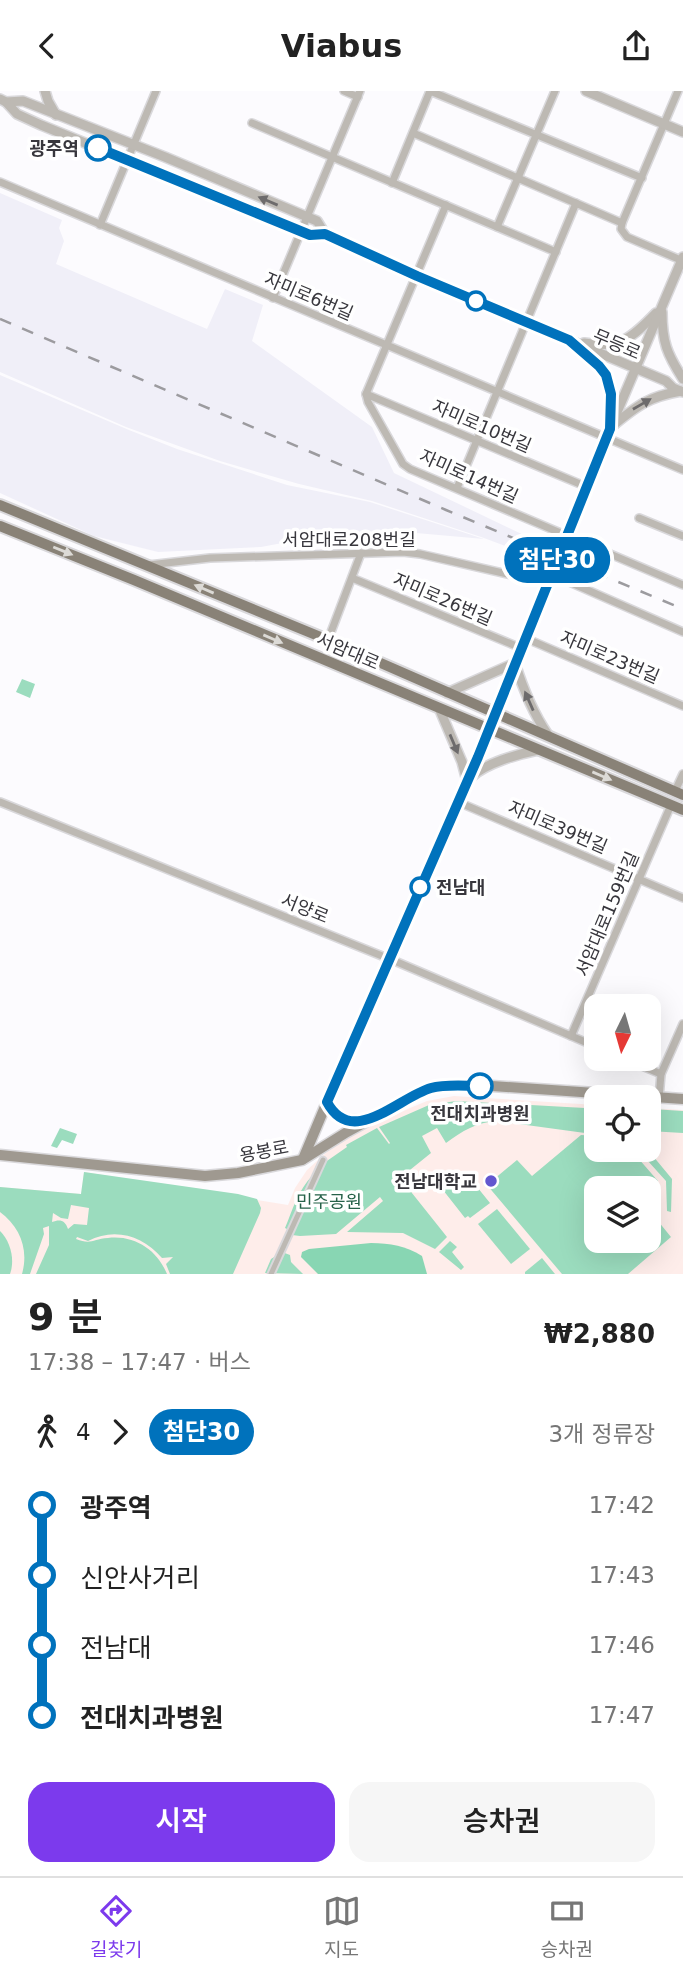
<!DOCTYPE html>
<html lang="ko">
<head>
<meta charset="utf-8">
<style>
  body { margin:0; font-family:"DejaVu Sans","Noto Sans KR",sans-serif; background:#f6f6f6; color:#222; height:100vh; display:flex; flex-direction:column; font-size:26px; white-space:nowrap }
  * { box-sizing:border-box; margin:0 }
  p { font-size:23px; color:#767676 }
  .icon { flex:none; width:38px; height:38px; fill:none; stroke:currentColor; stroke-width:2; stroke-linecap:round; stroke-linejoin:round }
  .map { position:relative; height:1183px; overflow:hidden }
  .sheet { display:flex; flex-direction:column; background:#fff; flex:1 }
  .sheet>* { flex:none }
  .badge { padding:0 14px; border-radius:23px; font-size:24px; line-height:46px }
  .needle { width:46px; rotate:185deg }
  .controls { position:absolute; left:584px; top:903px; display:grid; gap:14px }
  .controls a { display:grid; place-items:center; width:77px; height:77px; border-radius:14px; background:#fff; box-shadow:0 7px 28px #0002; font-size:35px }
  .map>.badge { position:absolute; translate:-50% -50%; box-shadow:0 0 0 4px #fff }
  .legs { display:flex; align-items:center; gap:10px; height:77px; padding:0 28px; font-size:23px }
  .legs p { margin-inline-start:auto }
  .head { display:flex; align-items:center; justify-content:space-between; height:119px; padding:0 28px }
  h1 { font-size:38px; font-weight:600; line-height:52px }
  .primary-button { display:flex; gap:14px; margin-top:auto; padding:14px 28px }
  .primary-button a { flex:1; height:80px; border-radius:21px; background:#7c3aed; color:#fff; font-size:28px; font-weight:600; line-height:80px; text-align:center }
  .primary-button a+a { background:#f6f6f6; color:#222 }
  ul { padding:0 28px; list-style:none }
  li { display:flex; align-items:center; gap:24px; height:70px; font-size:26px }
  li i { display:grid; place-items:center; width:10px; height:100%; margin:0 9px; background:currentColor }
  li i::after { content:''; width:18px; height:18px; margin:-9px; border:5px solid; border-radius:50%; background:#fff }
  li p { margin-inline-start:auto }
  li:first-child i { background:linear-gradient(#0000 50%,currentColor 0) }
  li:last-child i { background:linear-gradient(currentColor 50%,#0000 0) }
  header { display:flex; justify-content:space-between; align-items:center; height:91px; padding:0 28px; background:#fff; font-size:32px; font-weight:600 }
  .tabs { display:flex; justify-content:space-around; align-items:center; height:98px; border-top:2px solid #e0e0e0; background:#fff; font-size:19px; color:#767676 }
  .tabs a { display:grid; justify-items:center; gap:4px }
  .tabs .selected { color:#7c3aed }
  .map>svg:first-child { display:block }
</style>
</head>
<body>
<header><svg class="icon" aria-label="back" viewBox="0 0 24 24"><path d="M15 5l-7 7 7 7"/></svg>Viabus<svg class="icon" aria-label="share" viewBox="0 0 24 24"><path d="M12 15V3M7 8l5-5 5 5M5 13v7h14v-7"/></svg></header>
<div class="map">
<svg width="683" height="1183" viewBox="0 0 683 1183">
  <rect width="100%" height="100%" fill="#fcfbfe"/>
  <g fill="#f0eff8">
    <path d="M0 102 62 129 59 137 64 150 56 173 207 238 225 198 263 214 252 250 372 336 394 382 530 447 524 462 484 447 372 410 299 393 220 370 126 336 0 281Z"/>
    <path d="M0 284 129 339 177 358 287 394 370 411 484 448 416 442 320 445 261 456 158 461 94 445 0 402Z"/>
  </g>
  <path fill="#feedea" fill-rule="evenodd" d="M454 1005 597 1014V1059H649V1017L683 1019V1183H0V1096L81 1103 84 1081 288 1114 295 1097 307 1079 327 1061 355 1043 410 1017 427 1010ZM597 1097H649V1150H597Z"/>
  <g fill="#9bdcbe" fill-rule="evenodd">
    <path d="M22 588 35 593 30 607 16 601Z"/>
    <path d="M456 1010 585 1017C584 1027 586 1034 585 1042L497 1030C477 1031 462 1040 446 1052L437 1037 422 1045 431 1062 400 1087 447 1146 435 1158 403 1142 347 1141 383 1110 380 1106 336 1143 300 1145 292 1144 324 1072 347 1056 346 1054 377 1037 389 1053 390 1052 379 1036 429 1014Z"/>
    <path d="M652 1018 683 1020V1042L649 1040V1027L652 1026Z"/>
    <path d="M60 1037 77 1043 73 1053 62 1049 57 1057 51 1055Z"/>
    <path d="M581 1044 597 1045V1059H631L658 1090 649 1098 597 1097V1150H649V1119L671 1146 628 1183H562L487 1094 517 1069 532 1085Z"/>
    <path d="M638 1059H648L672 1088 671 1121 667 1120 666 1090Z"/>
    <path d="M84 1081 238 1103 257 1108 261 1117 260 1122 233 1183H170L166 1173 173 1166 162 1167C143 1145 115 1136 88 1150L77 1146 76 1148C91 1154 93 1148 108 1147 135 1144 157 1159 167 1183H36L49 1154V1135L43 1137 44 1143 30 1183H22C29 1158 20 1136 0 1121V1096L81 1103ZM71 1114 89 1117 87 1134 74 1133 68 1138C65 1129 60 1128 52 1131L53 1122 61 1127 68 1128Z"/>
    <path d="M465 1081 490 1112 470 1127 468 1125 465 1127 443 1099Z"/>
    <path d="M313 1084 289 1139 285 1137C293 1118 298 1099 313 1084Z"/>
    <path d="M497 1118 530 1158 511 1173 478 1133Z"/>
    <path d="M0 1140C11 1151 15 1169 10 1183H0Z"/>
    <path d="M450 1150 457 1156 452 1161 464 1176 461 1179 439 1161Z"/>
    <path d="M282 1161 290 1164 291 1171 303 1183 265 1182 271 1168Z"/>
    <path d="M542 1167 555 1183H525V1181Z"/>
  </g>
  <path fill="#88d6b3" d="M371 1152C390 1152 406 1155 422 1165L427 1183H318L301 1166 302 1161 309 1158Z"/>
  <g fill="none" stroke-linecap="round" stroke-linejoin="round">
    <defs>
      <path id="pedestrian" d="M271 1183 323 1069"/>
      <g id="minor">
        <path d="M344 0 358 6"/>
        <path d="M430 0 642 87"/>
        <path d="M252 32 556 161"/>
        <path d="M413 42 622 132 621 138 627 146 683 170"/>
        <path d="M0 91 683 379"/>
        <path d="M392 92 430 0"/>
        <path d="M446 114 366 303 368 311 403 373 410 378 683 494"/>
        <path d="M622 132 678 0"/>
        <path d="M100 134 156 0"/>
        <path d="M497 136 555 0"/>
        <path d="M273 207 360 0"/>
        <path d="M366 303 587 396"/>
        <path d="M457 397 576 112"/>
        <path d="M639 427 683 445"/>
        <path d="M149 474 210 467 403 461 420 463 547 492"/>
        <path d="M551 483 683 541"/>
        <path d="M352 487 521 557"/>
        <path d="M525 547 683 615"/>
        <path d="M328 549 361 462"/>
        <path d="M675 700 683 683"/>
        <path d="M0 711 397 871 597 956"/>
        <path d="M458 711 683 807"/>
        <path d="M571 945 671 714"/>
        <path d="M625 968 661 983"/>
        <path d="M659 1007 661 983 683 933"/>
      </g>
      <g id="tertiary">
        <path d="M45 0 48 10 56 24"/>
        <path d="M586 0 683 41"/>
        <path d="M0 8 6 11 23 10 165 66 317 130 325 143"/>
        <path d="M6 11 17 23 41 34 310 144 325 143 417 185 666 290 673 297 683 301"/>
        <path d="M662 221C662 251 667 263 683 288"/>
        <path d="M584 252C620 258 632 247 656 222"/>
        <path d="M578 258C612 285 611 289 610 332"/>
        <path d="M611 336C637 315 647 306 681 300"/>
        <path d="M515 572C523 598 533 622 548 644"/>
        <path d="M447 602 515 572"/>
        <path d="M439 617 462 671 467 690"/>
        <path d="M471 686C486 672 518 663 538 659"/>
        <path d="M327 1011 478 666 606 347 683 166"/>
      </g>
      <g id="secondary">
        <path d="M327 1011C337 1030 347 1030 367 1029"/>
        <path d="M0 1064 205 1085 238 1082 302 1069 347 1041 422 1000 438 995H492L683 1008"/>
        <path d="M303 1068 327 1011"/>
      </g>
      <g id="primary">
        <path d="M0 414 328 549 683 704"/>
        <path d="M0 435 134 489 683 719"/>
      </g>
    </defs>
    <use href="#pedestrian" stroke="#d9d8db" stroke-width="9"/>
    <use href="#minor" stroke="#d9d8db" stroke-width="10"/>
    <use href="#tertiary" stroke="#d9d8db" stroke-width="12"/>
    <use href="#secondary" stroke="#d9d8db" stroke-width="13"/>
    <use href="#primary" stroke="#d9d8db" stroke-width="14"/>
    <use href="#pedestrian" stroke="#bdb9b3" stroke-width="5"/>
    <use href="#minor" stroke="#bdb9b3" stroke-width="7"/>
    <use href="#tertiary" stroke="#bdb9b3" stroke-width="9"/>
    <use href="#secondary" stroke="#9f9990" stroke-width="10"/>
    <use href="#primary" stroke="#898277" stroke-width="10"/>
    <path stroke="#9c9b9f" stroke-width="2.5" stroke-dasharray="12 12" stroke-linecap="butt" d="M0 228 446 419 683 518"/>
  </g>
  <defs><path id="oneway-solid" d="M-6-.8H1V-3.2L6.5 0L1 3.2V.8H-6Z" transform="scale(1.75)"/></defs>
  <g fill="#6d6b6c">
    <use href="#oneway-solid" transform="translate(268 110) rotate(-157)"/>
    <use href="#oneway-solid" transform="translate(642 313) rotate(-30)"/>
    <use href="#oneway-solid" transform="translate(529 610) rotate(-114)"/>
    <use href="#oneway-solid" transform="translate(454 653) rotate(67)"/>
  </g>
  <g fill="#dcdad6">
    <use href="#oneway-solid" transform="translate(63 460) rotate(22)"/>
    <use href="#oneway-solid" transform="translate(204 498) rotate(-157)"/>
    <use href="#oneway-solid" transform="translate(273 548) rotate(23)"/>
    <use href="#oneway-solid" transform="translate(602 685) rotate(23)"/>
  </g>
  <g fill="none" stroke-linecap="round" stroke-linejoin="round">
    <defs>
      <path id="line-1" d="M98 57 310 144 325 143 417 185 569 249 599 275 606 284 611 303 610 338 478 666 327 1011C352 1058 399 1006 431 997 446 993 464 995 480 995"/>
    </defs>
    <use href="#line-1" stroke="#fff" stroke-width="16"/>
    <use href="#line-1" stroke="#0072bc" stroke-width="10"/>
  </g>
  <g fill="#fff" stroke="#0072bc" stroke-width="3.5">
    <circle cx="98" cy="57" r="12"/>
    <circle cx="476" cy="210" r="9"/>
    <circle cx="420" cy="796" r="9"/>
    <circle cx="480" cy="995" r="12"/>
  </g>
  <circle fill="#6256cf" stroke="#fff" stroke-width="2.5" cx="491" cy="1090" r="7"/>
  <g text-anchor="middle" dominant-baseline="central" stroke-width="7" stroke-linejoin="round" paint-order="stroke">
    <g font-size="18" font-weight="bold" fill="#38373d" stroke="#fff" text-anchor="end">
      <text x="79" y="57">광주역</text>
      <text x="436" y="796" text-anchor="start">전남대</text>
      <text x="480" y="1022" text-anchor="middle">전대치과병원</text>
    </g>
    <g font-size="18" fill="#38373d" stroke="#fff">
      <text transform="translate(309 205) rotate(23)">자미로6번길</text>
      <text transform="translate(617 253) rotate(23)">무등로</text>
      <text transform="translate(482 335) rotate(23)">자미로10번길</text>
      <text transform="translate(469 385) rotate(24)">자미로14번길</text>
      <text x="349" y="448">서암대로208번길</text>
      <text transform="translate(443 508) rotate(23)">자미로26번길</text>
      <text transform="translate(348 560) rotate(23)">서암대로</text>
      <text transform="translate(610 566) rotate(23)">자미로23번길</text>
      <text transform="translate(558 736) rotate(23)">자미로39번길</text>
      <text transform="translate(305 817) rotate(22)">서양로</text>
      <text transform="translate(607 823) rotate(-67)">서암대로159번길</text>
      <text transform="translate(264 1060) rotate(-11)">용봉로</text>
    </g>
    <g font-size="18" font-weight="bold" fill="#38373d" stroke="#fff" text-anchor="end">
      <text x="477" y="1090">전남대학교</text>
    </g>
    <g font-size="18" fill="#266149" stroke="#fff">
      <text x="329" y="1110">민주공원</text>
    </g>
  </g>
</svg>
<div class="controls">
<a><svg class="needle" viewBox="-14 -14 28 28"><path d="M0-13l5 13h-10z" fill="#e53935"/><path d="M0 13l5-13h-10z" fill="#767676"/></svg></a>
<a><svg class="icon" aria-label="locate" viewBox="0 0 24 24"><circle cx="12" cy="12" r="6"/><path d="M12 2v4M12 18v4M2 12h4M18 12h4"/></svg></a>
<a><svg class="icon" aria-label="layers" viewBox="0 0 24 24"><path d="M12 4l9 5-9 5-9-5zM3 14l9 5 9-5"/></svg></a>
</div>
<b class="badge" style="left:557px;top:469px;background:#0072bc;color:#fff">첨단30</b>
</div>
<section class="sheet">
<div class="head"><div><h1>9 분</h1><p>17:38 – 17:47 · 버스</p></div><b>₩2,880</b></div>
<div class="legs"><svg class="icon" aria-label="walk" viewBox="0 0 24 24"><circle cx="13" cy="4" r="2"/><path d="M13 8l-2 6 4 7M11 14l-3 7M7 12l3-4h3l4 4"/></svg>4<svg class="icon" aria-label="forward" viewBox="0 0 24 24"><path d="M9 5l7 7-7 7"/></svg><b class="badge" style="background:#0072bc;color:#fff">첨단30</b><p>3개 정류장</p></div>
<ul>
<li><i style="color:#0072bc"></i><b>광주역</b><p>17:42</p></li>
<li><i style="color:#0072bc"></i><span>신안사거리</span><p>17:43</p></li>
<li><i style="color:#0072bc"></i><span>전남대</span><p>17:46</p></li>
<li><i style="color:#0072bc"></i><b>전대치과병원</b><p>17:47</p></li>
</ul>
<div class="primary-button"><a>시작</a><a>승차권</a></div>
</section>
<nav class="tabs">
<a class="selected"><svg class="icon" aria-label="directions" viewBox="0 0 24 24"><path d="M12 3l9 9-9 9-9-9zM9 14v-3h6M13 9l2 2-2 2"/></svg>길찾기</a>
<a><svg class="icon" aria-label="map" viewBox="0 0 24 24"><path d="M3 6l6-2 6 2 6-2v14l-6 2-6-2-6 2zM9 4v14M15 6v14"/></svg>지도</a>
<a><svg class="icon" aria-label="tickets" viewBox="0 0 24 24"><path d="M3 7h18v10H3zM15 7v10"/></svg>승차권</a>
</nav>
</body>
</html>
